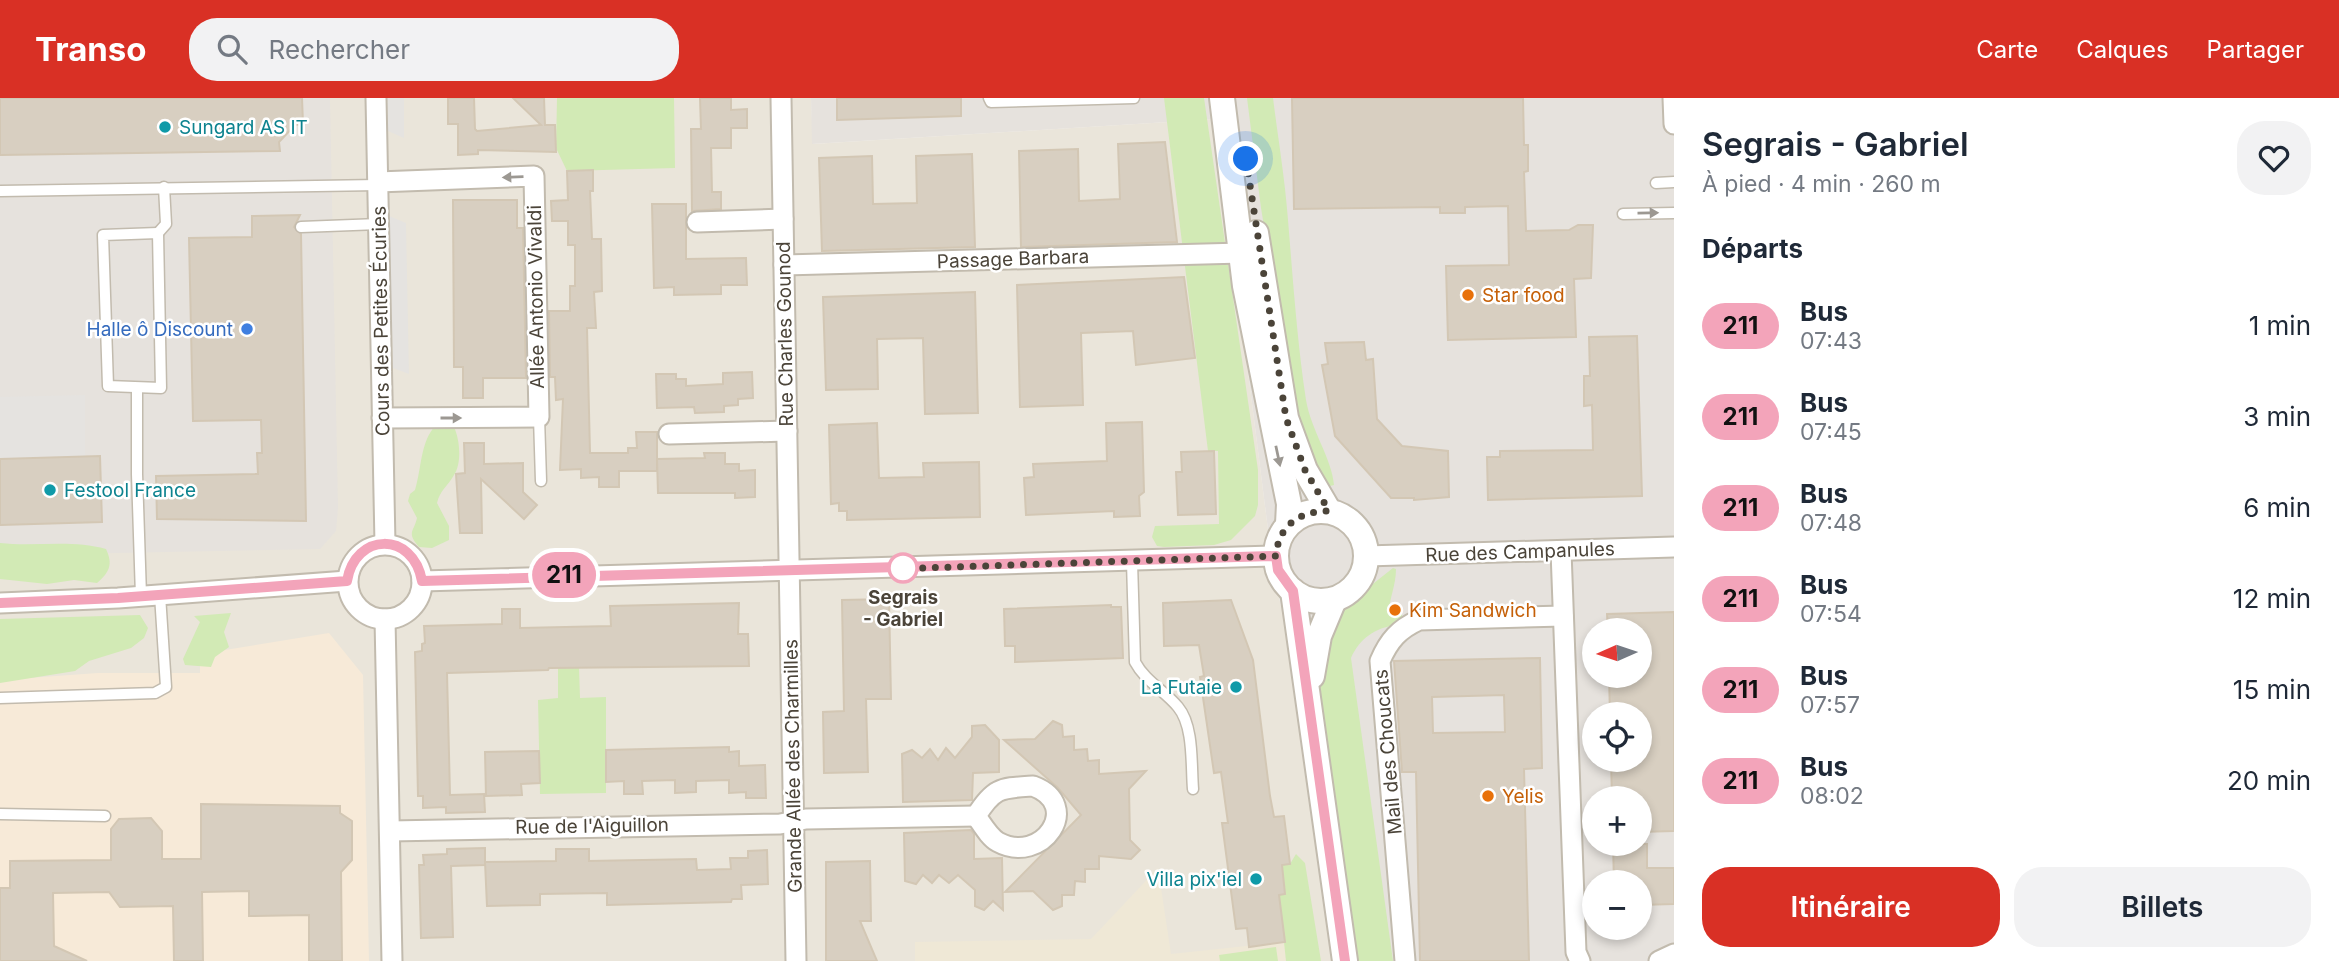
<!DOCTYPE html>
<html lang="fr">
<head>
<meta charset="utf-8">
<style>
  body { margin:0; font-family:Inter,sans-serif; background:#f2f2f3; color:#1f2937; height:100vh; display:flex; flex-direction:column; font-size:26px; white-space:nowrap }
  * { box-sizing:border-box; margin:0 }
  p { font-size:23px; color:#747a83 }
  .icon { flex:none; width:38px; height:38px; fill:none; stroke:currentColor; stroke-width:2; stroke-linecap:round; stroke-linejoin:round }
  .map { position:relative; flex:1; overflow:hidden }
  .side { display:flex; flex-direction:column; background:#fff; width:665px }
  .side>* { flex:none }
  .badge { padding:0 14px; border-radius:23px; font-size:24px; line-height:46px }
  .needle { width:46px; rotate:267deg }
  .controls { position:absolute; left:1582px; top:520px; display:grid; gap:14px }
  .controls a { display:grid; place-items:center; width:70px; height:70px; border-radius:50%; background:#fff; box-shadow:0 4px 10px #0003; font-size:35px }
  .you { position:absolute; width:35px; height:35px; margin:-18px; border:5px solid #fff; border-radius:50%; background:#1a73e8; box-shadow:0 0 0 10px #1a73e833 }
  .map>.badge { position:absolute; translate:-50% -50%; box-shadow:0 0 0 4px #fff }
  h2 { padding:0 28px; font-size:26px; line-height:63px }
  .round { display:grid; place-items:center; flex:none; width:74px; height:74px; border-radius:28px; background:#f2f2f3 }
  .overview { display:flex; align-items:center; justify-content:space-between; height:119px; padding:0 28px }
  h1 { font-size:33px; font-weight:600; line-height:52px }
  .button { display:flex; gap:14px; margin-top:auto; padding:14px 28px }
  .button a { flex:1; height:80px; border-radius:28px; background:#d93025; color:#fff; font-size:28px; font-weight:600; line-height:80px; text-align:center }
  .button a+a { background:#f2f2f3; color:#1f2937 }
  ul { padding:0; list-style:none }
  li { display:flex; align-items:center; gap:21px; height:91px; padding:0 28px }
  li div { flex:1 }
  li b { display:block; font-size:26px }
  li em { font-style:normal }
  li .badge { min-width:77px; font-weight:700; text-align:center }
  header { display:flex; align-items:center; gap:42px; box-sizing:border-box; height:98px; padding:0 35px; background:#d93025; color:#fff }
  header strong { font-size:33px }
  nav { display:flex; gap:38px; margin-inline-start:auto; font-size:24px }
  .search { width:490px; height:63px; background:#f2f2f3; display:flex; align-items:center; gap:18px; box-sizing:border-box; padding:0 24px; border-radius:28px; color:#747a83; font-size:26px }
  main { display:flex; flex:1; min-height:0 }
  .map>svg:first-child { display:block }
</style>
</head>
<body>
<header>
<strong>Transo</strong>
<div class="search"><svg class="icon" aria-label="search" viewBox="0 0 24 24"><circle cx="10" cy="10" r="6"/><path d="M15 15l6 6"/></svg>Rechercher</div>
<nav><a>Carte</a><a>Calques</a><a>Partager</a></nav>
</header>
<main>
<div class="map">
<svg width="1674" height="863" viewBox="0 0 1674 863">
  <rect width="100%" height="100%" fill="#f6f3ec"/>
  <path fill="#eae5da" d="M0 0H811L813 46 1216 21 1274 479 1367 863H0Z"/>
  <path fill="#f7ead8" d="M329 535 363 577 369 863H0V582L98 575H200V556Z"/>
  <g fill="#e6e2dd" fill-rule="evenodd">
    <path d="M0 0H330L338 410 336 433 320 451 64 456 0 450Z"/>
    <path d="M811 0H1674V863H1367L1274 479 1216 21 812 46ZM1594 532H1640V578H1594ZM1594 616H1640V662H1594ZM1594 700H1640V746H1594ZM1594 784H1640V830H1594Z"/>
  </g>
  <path fill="#efe8d6" d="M1158 770 1171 856 1285 844 1286 863H915V844L1091 841Z"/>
  <g fill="#d2eab5">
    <path d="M557 0H674L675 70 567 73 556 50Z"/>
    <path d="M1164 0H1204L1258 372V407L1255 418 1231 442 1214 447 1164 449 1157 448 1152 439 1155 428 1219 426 1218 353H1208Z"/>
    <path d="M1247 0H1273C1278 40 1285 81 1288 122 1293 182 1297 242 1306 302 1311 332 1332 361 1334 387L1330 388 1317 373 1295 316 1261 110Z"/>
    <path d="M436 327 454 329C460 342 462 365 454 377 448 388 440 392 437 405L449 428V442L432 450 419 449C406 434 414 434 417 420L408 403 410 396 415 392C422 369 420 344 436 327Z"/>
    <path d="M0 445C35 449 72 441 106 451 113 466 110 474 97 485L74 482 47 486 0 481Z"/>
    <path d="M1393 470 1396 471C1396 488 1389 500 1389 516H1402V521L1396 527C1375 530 1360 540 1351 560L1393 863H1356L1318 582 1320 562 1345 508Z"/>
    <path d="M231 515 224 534 229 549 215 559 211 569 185 567 183 561 200 524 194 518Z"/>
    <path d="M140 517 148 530 144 540 131 550 89 563 75 573 0 585V521Z"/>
    <path d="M558 548 579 569 580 600 606 599V695L540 696 538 602 558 600Z"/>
    <path d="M1296 756 1305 765 1321 863H1286L1279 797 1285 795 1282 767 1290 766Z"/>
    <path d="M1276 849 1278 863H1220L1219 857Z"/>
  </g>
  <g fill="#e5e3e0">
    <path d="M387 0H404V40L388 33Z"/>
    <path d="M389 118 406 125 409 276 393 270Z"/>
    <path d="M85 297V359L0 361V299Z"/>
  </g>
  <g fill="#d8cfc1" stroke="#d3c7b4" stroke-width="2" fill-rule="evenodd">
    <path d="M0 0H302L303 26 295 27 279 44 280 53 0 57Z"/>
    <path d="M448 0H474L475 31 477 33 541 27 513 0H544L545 27H555L556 54 478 52V56L458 57V26H448Z"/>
    <path d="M700 0H731V12L747 11V30H731V50H711L712 94H721V111L692 113 691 31H701Z"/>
    <path d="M837 0H961V18L837 22Z"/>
    <path d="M1292 0H1523L1524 47H1528V73L1524 74 1526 133 1569 132 1578 127H1593L1591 180 1574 181 1576 239 1448 242 1446 168 1509 167 1508 108 1465 109V115H1440V109L1294 111Z"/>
    <path d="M1165 44 1177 144 1021 149 1019 53 1078 51 1079 103 1120 101 1118 46Z"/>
    <path d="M972 56 975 149 822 153 819 60 872 58 873 106 917 105 916 58Z"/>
    <path d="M593 72V93H590L592 141H601L602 193 594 194 596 230H587L590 355H628V350H637L636 334H657V373H619V389H599V379L581 380V371L560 372 563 301 556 302 555 279H550L549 213H570V188H575V147H568V123H552L551 103 568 102 567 73Z"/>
    <path d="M453 102H517V130H523L526 280H483V300H463V269H454Z"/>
    <path d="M652 106H686V161L746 160 747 187H721V196L674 197V189L654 190Z"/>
    <path d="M300 117 294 129 301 136 306 423 157 421 156 378 258 376 257 355H262L261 322 193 323 189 140 252 139V118Z"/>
    <path d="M1184 179 1195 260 1136 267 1133 233 1081 235 1083 307 1020 309 1017 187Z"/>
    <path d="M975 194 978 315 925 316 923 240 877 241 878 291 826 292 823 199Z"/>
    <path d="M1637 238 1642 398 1488 402 1487 359H1500V353L1593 352 1592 307 1584 308V278H1590L1589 239Z"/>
    <path d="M1364 244 1366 262 1373 261 1377 321 1402 348 1448 353 1449 399 1414 402V400H1391L1335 338 1322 267 1328 266 1325 245Z"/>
    <path d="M752 274 753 300 738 301V307L724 308V314L695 315 694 309 657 310 656 276H676V281H686V288L723 286V275Z"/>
    <path d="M1142 324 1144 394 1139 398 1140 418 1114 419V413L1026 417 1024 380 1034 379 1033 366 1107 363 1106 325Z"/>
    <path d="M877 325 879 380 924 379 923 365 979 364 980 419 847 422V413H839V405L831 406 829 327Z"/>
    <path d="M464 345H484V366L523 365V394L537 407 524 421 481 381 482 435H460L456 376 465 375Z"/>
    <path d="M1214 353 1216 416 1178 417 1176 374H1182L1181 354Z"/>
    <path d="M704 355H725V366H739V373L755 372V399L735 400V395H658L657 361 705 360Z"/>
    <path d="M100 358 102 424 0 427V361Z"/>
    <path d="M889 501 891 601H866L868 674 824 675 823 614 844 613 842 502Z"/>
    <path d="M1231 502 1253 562 1270 698 1274 719 1284 718 1290 766 1282 767 1285 796 1279 797 1285 844 1249 849 1247 830 1236 831 1222 725H1228L1221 674 1214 675 1200 579 1204 578 1199 547 1164 548 1163 505Z"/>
    <path d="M739 505 738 536H748L749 568 549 570 548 572 447 575 450 697 484 696 485 714 446 715V709L423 710V698H418L415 554 422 553V546L425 545 424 528 502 526V511H520V530L611 528 610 508Z"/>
    <path d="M1111 507V509H1121L1123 560 1015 564V548H1005L1004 511Z"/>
    <path d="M1674 514V733L1640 734V700H1612L1611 662H1640V616H1610L1609 578H1640V532H1608L1607 516Z"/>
    <path d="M1540 560 1542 670 1524 671 1529 863H1420L1416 674H1402L1394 563ZM1504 597 1505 634 1433 635 1432 599Z"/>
    <path d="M1053 623 1062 627 1063 639 1074 638V652L1087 651 1088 663 1099 662V676L1146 673 1129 691 1130 742 1140 752 1131 761 1099 758V771H1085V784L1075 783 1074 797H1062V808L1053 812 1033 793 1005 794 1081 717 1058 690 1004 642 1035 641Z"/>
    <path d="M985 627 999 642V674L973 675 972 702 903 704 902 656 912 652 922 660 930 651 938 662 946 650 955 660 972 639V628Z"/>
    <path d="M729 649V654L739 653V668L765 667 766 700H746V694L729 695V682L696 683V694L675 695V682L642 683 643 696H624V683L606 684V652Z"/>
    <path d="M539 653 540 685 521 686 522 697 486 698 485 654Z"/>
    <path d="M201 706 340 708V715L352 723V762L341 774 342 863H309V817L249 818V793L202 794 203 863H174L173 808 120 809 109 794 53 795 54 848 87 863H0V790H10V763L111 762V731L119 721 151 720 162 733V761H201Z"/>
    <path d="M971 732 974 736V761L1002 760 1003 812 993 803 984 812 975 808V792L958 777 949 785 939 777 932 785 923 777 916 786 905 783 904 735Z"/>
    <path d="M1613 746H1647V770H1674V806L1640 807V784H1614Z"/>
    <path d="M485 750V767L451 768 453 839 421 840 419 767H424L423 757 447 756V751Z"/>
    <path d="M556 751H589V763L696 761 697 772 731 771 730 760H748V753L767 752 768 786 741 787 742 801H732L731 804 607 807V795L540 796V807L487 808 485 764 556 763Z"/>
    <path d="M870 763 871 823H860L877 863H826V764Z"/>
  </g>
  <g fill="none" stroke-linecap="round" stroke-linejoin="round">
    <defs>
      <g id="service">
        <path d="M989 0 991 4 1134 0"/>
        <path d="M1656 85 1674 84"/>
        <path d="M0 93 378 87"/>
        <path d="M1623 116 1674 115"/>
        <path d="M301 129 379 126"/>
        <path d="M158 135 161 290 108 288 103 137Z"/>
        <path d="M158 135 166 126 164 89"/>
        <path d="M137 291V376L141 498"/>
        <path d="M539 319 541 383"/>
        <path d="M1132 464 1135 564C1145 583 1165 593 1178 609 1194 628 1191 667 1193 691"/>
        <path d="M0 600 155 595 166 589 160 497"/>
        <path d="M0 716 105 718"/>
      </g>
      <g id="minor">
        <path d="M376 0 385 446"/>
        <path d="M781 0 796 863"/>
        <path d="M1673 0 1674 26"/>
        <path d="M378 84 534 78 539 319 382 320"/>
        <path d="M697 124 783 121"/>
        <path d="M784 167 1242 155"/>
        <path d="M669 336 787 333"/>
        <circle cx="385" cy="484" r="37"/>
        <path d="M1561 453 1576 854 1580 863"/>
        <path d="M1366 458 1674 449"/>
        <path d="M422 483 1276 458"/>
        <path d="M0 505 118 500 347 483"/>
        <path d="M385 521 392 863"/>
        <path d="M1033 688C1084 707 1042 768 998 744 989 739 982 726 976 718 994 689 1001 690 1033 688Z"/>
        <path d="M390 733 780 726 806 721 976 718"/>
        <path d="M1405 863 1380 563C1389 542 1399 531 1419 522L1563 518"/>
        <path d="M1659 863 1674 856"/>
      </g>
      <g id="tertiary">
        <path d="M1222 0 1245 188 1289 406 1288 426"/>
        <path d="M1256 135 1286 320 1305 372 1329 413"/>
        <circle cx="1321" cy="458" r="45"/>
        <path d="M1293 493 1345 863"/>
        <path d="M1312 578 1319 538 1334 502"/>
      </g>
    </defs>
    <use href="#service" stroke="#c2bbae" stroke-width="13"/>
    <use href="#minor" stroke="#c2bbae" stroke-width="23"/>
    <use href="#tertiary" stroke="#c2bbae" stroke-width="28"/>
    <use href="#service" stroke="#fff" stroke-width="10"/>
    <use href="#minor" stroke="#fff" stroke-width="19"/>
    <use href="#tertiary" stroke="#fff" stroke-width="24"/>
  </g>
  <defs><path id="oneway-solid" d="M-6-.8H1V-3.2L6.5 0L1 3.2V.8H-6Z" transform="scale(1.75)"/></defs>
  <g fill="#9c9892">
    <use href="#oneway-solid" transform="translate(513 79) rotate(178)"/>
    <use href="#oneway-solid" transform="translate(1648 115) rotate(-1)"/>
    <use href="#oneway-solid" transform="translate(451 320)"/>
    <use href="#oneway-solid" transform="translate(1278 358) rotate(78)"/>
  </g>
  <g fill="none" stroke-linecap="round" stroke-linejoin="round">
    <defs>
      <path id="line" d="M0 505 118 500 347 483C355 434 413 433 422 483L1276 458 1278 472 1293 493 1345 863"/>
    </defs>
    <use href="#line" stroke="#fff" stroke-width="16"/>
    <use href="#line" stroke="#f3a4ba" stroke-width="10"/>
    <path stroke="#4b4439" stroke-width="7" stroke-dasharray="0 12.6" d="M903 470 894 471 1276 458C1278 428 1299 413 1329 413L1305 372 1286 320 1246 61"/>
  </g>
  <g fill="#0f9aa8" stroke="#fff" stroke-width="2.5">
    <circle cx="165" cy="29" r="7"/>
    <circle cx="50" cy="392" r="7"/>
    <circle cx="1236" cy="589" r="7"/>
    <circle cx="1256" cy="781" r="7"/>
  </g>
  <g fill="#e8710a" stroke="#fff" stroke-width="2.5">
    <circle cx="1468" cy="197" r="7"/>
    <circle cx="1395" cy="512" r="7"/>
    <circle cx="1488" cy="698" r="7"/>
  </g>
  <circle fill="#3f7fe0" stroke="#fff" stroke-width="2.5" cx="247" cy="231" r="7"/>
  <circle fill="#fff" stroke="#f3a4ba" stroke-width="3.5" cx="903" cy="470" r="14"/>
  <g text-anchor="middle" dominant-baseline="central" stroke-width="5" stroke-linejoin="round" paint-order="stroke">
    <g font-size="19" fill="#0d838f" stroke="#fff" text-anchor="start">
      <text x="179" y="29">Sungard AS IT</text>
      <text x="64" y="392">Festool France</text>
      <text x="1222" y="589" text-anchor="end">La Futaie</text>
      <text x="1242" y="781" text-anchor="end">Villa pix'iel</text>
    </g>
    <g font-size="19" fill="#4b4439" stroke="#fff">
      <text transform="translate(1013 161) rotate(-2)">Passage Barbara</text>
      <text transform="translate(536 199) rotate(-91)">Allée Antonio Vivaldi</text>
      <text transform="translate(381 223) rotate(-91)">Cours des Petites Écuries</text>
      <text transform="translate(785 236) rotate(-91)">Rue Charles Gounod</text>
      <text transform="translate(1520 454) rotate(-2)">Rue des Campanules</text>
      <text transform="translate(1388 654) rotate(-95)">Mail des Choucats</text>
      <text transform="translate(793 668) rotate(-91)">Grande Allée des Charmilles</text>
      <text transform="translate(592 728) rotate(-1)">Rue de l'Aiguillon</text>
    </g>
    <g font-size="19" fill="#c56008" stroke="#fff" text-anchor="start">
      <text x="1482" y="197">Star food</text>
      <text x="1409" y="512">Kim Sandwich</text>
      <text x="1502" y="698">Yelis</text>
    </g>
    <g font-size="19" fill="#366cbe" stroke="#fff" text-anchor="end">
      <text x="233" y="231">Halle ô Discount</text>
    </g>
    <g font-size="19" font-weight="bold" fill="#4b4439" stroke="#fff">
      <text x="903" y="499">Segrais<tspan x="903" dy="22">- Gabriel</tspan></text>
    </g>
  </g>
</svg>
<div class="controls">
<a><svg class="needle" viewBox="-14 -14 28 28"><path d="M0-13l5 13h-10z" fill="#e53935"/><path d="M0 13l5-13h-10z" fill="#747a83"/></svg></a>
<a><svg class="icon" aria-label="locate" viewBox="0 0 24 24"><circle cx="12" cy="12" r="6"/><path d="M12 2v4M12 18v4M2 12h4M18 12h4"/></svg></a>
<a>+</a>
<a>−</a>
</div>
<div class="you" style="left:1246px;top:61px"></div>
<b class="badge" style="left:564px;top:477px;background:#f3a4ba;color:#111">211</b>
</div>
<section class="side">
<div class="overview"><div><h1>Segrais - Gabriel</h1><p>À pied · 4 min · 260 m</p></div><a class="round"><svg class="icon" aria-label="heart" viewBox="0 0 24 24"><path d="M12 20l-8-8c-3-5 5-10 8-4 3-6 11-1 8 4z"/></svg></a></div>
<h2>Départs</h2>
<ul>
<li><span class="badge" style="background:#f3a4ba;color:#111">211</span><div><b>Bus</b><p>07:43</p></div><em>1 min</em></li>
<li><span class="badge" style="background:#f3a4ba;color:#111">211</span><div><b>Bus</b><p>07:45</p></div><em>3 min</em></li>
<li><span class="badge" style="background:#f3a4ba;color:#111">211</span><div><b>Bus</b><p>07:48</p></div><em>6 min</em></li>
<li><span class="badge" style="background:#f3a4ba;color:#111">211</span><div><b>Bus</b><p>07:54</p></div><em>12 min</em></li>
<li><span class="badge" style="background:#f3a4ba;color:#111">211</span><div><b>Bus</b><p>07:57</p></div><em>15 min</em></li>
<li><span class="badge" style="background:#f3a4ba;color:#111">211</span><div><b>Bus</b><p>08:02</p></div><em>20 min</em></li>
</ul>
<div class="button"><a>Itinéraire</a><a>Billets</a></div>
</section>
</main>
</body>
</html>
